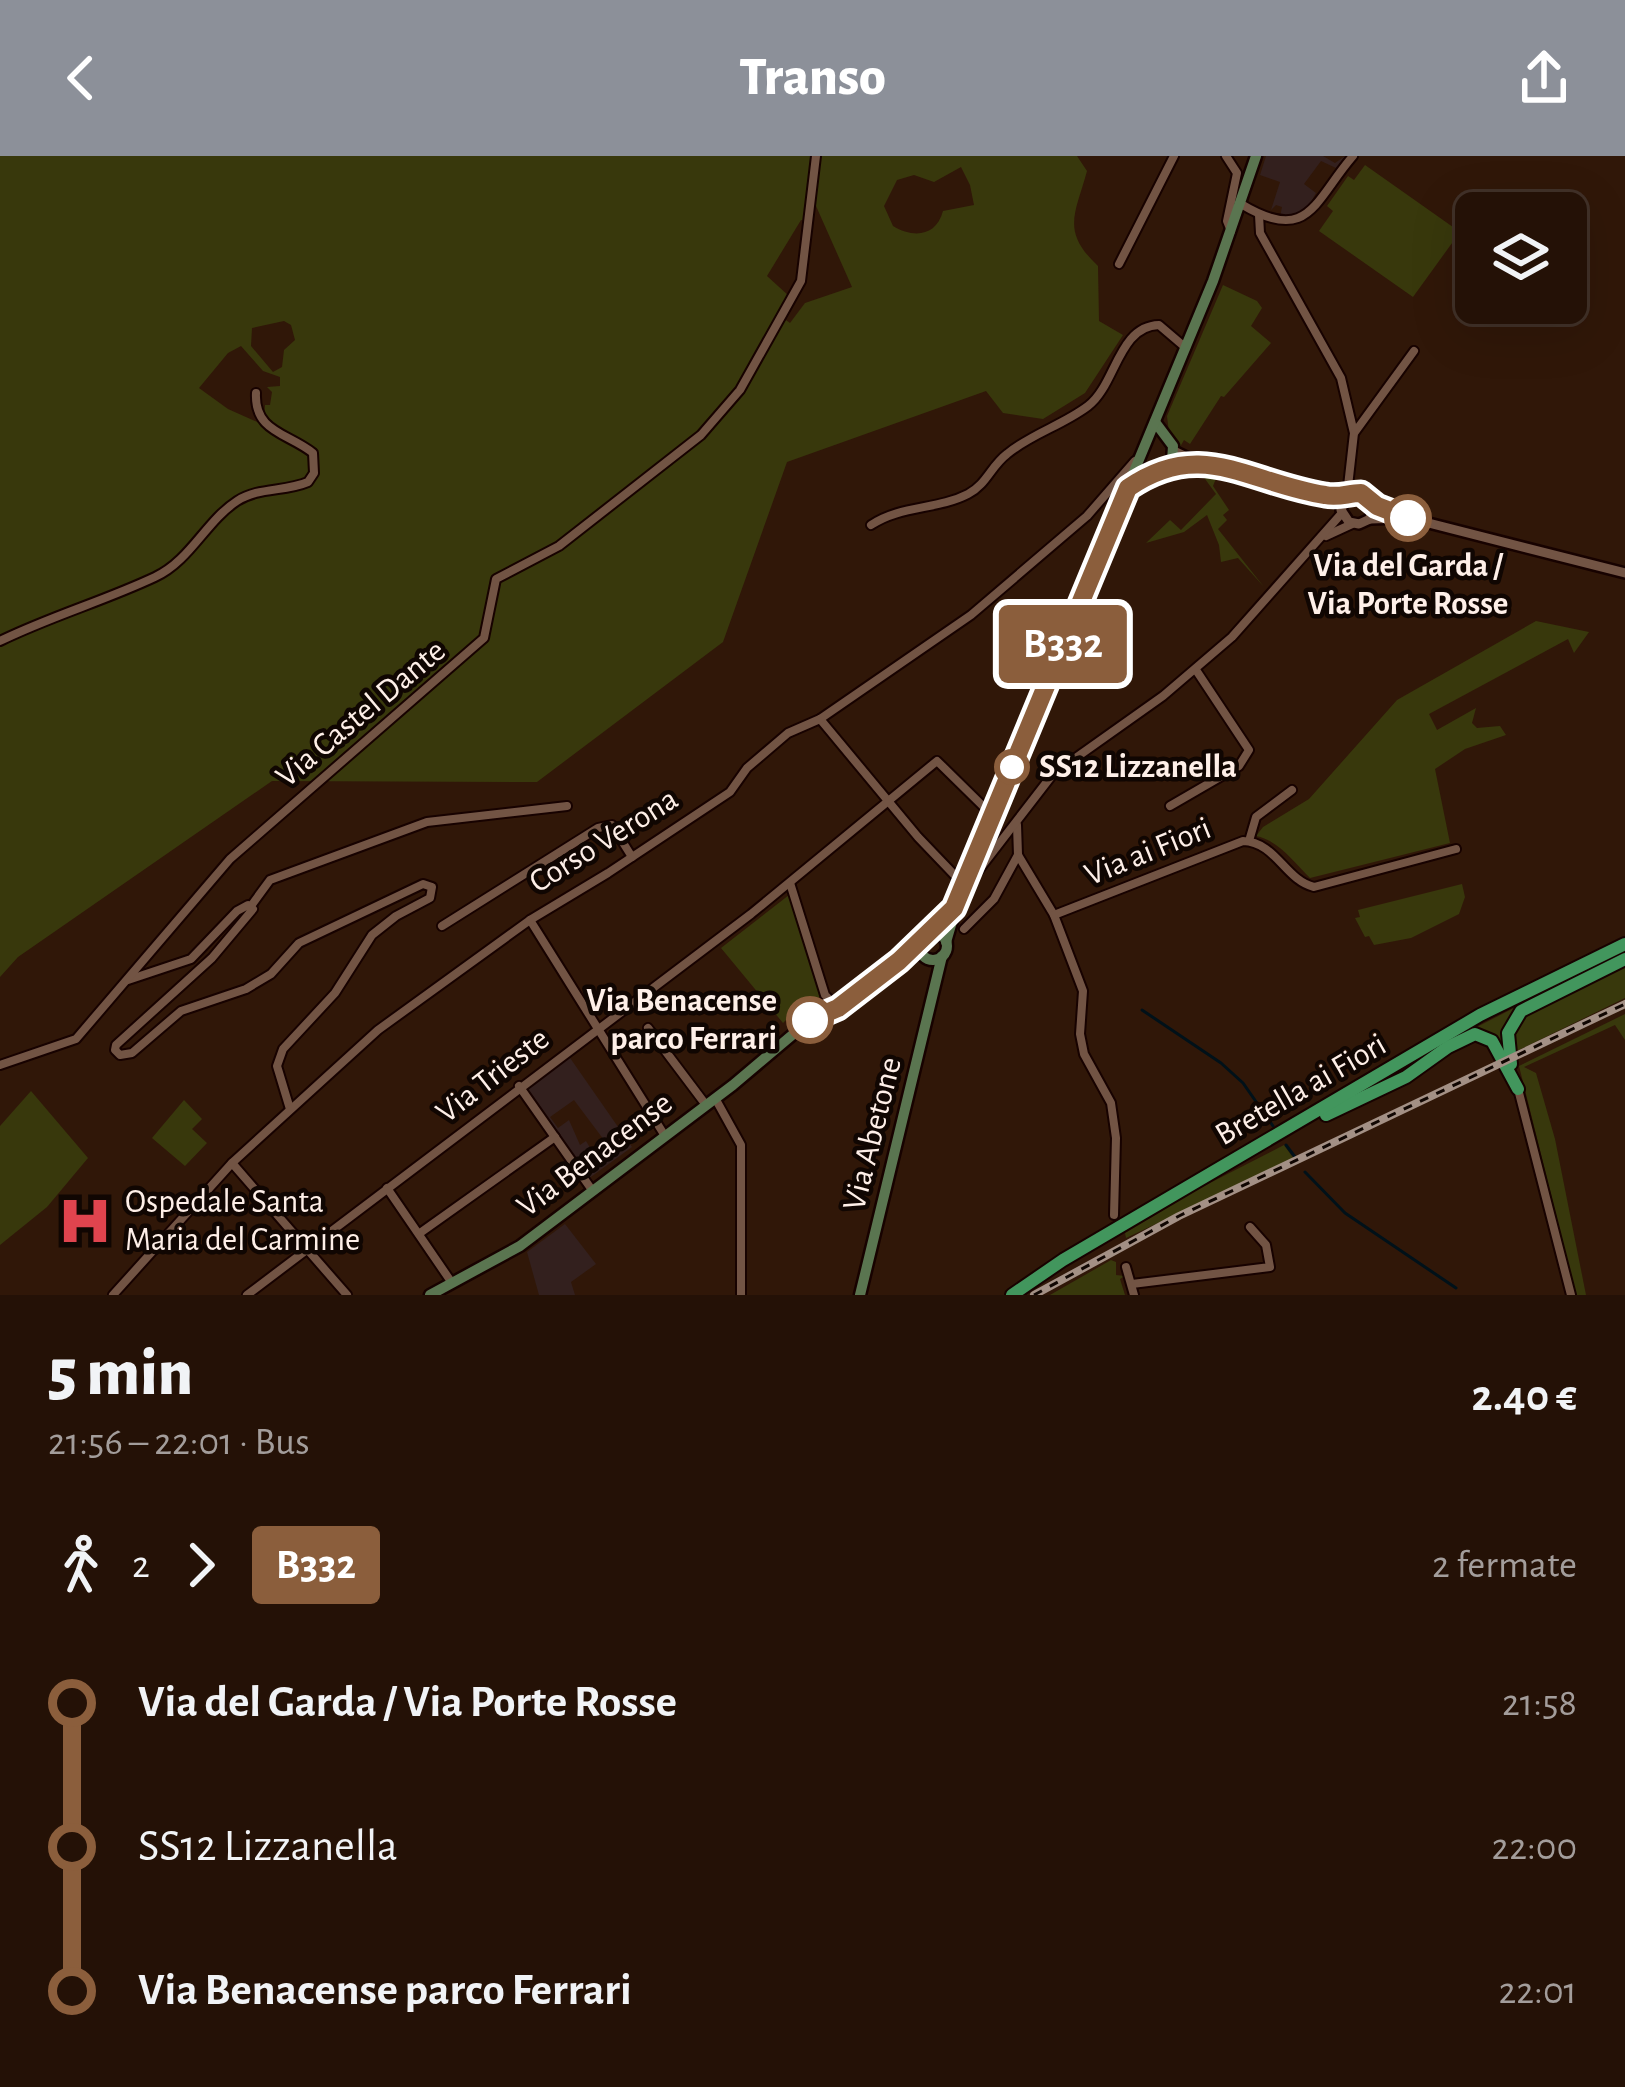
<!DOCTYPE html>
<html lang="it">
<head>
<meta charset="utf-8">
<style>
  body { margin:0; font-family:"Alegreya Sans",sans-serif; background:#2c1a10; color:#f1f3f6; height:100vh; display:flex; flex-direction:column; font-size:45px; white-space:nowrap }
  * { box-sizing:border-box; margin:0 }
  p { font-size:39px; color:#a39d9b }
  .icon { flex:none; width:66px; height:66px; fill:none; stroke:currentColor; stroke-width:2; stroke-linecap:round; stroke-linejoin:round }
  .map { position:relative; height:1139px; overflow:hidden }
  .details { display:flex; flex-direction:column; background:#241106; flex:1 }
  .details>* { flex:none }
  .badge { padding:0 24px; border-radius:9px; font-size:42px; line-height:78px }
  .fabs { position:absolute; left:1455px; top:36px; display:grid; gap:24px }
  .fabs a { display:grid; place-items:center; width:132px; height:132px; border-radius:18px; background:#241106; box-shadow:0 12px 48px #0002,0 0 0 3px #413128; font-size:60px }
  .map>.badge { position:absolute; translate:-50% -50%; box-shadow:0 0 0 6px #fff }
  .legs { display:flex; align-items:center; gap:18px; height:132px; padding:0 48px; font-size:39px }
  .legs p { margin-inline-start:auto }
  .head { display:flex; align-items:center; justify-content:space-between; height:204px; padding:0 48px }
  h1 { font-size:66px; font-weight:800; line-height:90px }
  ul { padding:0 48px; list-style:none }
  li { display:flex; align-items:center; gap:42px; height:144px; font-size:45px }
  li i { display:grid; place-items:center; width:18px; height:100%; margin:0 15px; background:currentColor }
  li i::after { content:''; width:30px; height:30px; margin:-15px; border:9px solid; border-radius:50%; background:#241106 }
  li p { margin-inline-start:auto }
  li:first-child i { background:linear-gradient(#0000 50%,currentColor 0) }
  li:last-child i { background:linear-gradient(currentColor 50%,#0000 0) }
  header { display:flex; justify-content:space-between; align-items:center; height:156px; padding:0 48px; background:#8c9099; color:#fff; font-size:54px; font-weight:800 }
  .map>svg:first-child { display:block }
</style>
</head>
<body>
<header><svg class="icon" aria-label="back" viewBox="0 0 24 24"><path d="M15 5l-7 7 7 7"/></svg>Transo<svg class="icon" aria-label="share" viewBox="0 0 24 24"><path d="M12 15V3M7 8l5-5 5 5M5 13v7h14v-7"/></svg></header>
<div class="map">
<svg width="1625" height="1139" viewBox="0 0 1625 1139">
  <rect width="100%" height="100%" fill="#301708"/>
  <g fill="#33201e" fill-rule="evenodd">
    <path d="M1266 0H1323L1335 7 1345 0 1336 12 1321 5 1304 28 1316 37 1308 51 1299 59 1280 61 1282 51 1276 49 1271 54 1280 26 1260 19Z"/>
    <path d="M568 899 632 991 588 1023 524 932ZM574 944 604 984 611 980 621 994 590 1016 581 1003 592 995 586 985 580 989 569 964 558 972 550 961Z"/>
    <path d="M565 1068 596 1108 571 1126 575 1139H539L527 1096Z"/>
  </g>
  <g fill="#38380c" fill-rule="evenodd">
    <path d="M0 0H1077L1087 15C1075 59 1061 75 1098 110L1099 165 1123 179 1085 237 1043 263 1003 257 986 235 787 306 723 486 537 626 272 625 18 801 0 821ZM961 11 970 29 974 49 943 55C936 81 913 82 893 70L884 50 897 24 914 19 934 26ZM816 50 852 131 805 147 790 167 783 162 802 126 810 51ZM801 64 806 65 799 124 789 140 767 120ZM284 165 291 169 295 184 284 194 282 211 273 216 251 190 252 172ZM241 190 263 215 280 221V230L267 231 272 236 270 249H265L264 269 228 253 199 232 228 197Z"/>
    <path d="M1365 9 1460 76 1413 141 1319 75 1333 55 1327 50 1348 20 1354 24Z"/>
    <path d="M1223 129 1257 145 1262 152 1251 170 1271 187 1224 241 1221 240 1190 288 1184 284 1180 291 1169 277 1167 260Z"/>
    <path d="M1200 316 1217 320 1213 330 1229 354 1223 359 1227 364 1218 373 1264 431 1238 402 1221 406 1219 389 1207 359 1184 376 1146 387 1170 364 1181 374 1216 338Z"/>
    <path d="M1536 465 1589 476 1574 497 1568 483 1429 558 1437 574 1476 552 1472 567 1477 572 1500 570 1506 579 1465 593 1435 613 1450 687 1310 722C1294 706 1278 684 1256 680L1263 671 1309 643 1397 544Z"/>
    <path d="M1462 728 1465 741 1459 758 1411 782 1374 789 1369 780 1365 781 1355 762 1360 761 1358 754Z"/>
    <path d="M789 739 820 841 800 850 783 867 721 792Z"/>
    <path d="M1625 795V798L1514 856 1506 868 1502 894 1487 875H1469Z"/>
    <path d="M1625 808V842L1513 897C1513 884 1513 871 1522 861 1533 849 1605 820 1625 808Z"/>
    <path d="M1625 858V884L1615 869 1524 911 1536 917 1555 983 1586 1139H1576L1519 910Z"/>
    <path d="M31 935 88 1002 47 1051 0 1089V970Z"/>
    <path d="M184 944 202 963 192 973 207 987 185 1010 152 982Z"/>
    <path d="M1284 989 1294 1003 1126 1082 1125 1077 1200 1032Z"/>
    <path d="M1111 1104 1116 1106V1119L1125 1120 1120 1123 1125 1139H1050Z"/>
  </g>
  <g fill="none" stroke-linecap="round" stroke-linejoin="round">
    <g stroke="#001119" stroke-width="3">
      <path d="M1142 854 1221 907 1243 927 1273 970"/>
      <path d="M1286 989 1295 1001"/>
      <path d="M1305 1016 1345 1057 1456 1132"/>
    </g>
    <defs>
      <g id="minor">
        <path d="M1226 0 1237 17 1227 65 1231 75"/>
        <path d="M1241 48C1309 89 1314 45 1353 0"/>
        <path d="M1259 59 1260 77 1341 222 1354 277 1347 339"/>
        <path d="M1119 108 1174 0"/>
        <path d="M1355 276 1414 195"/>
        <path d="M871 369C901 349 937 354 968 338 987 328 991 310 1007 298 1031 278 1063 269 1088 250 1116 229 1118 170 1159 169L1186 192"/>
        <path d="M1326 380 1352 368"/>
        <path d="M0 485C51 460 104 445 155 421 190 405 206 365 237 345 258 331 285 336 308 326L314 317 313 297C288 277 254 276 256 237"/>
        <path d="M820 563 918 681 963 728"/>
        <path d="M1170 650 1239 610 1249 594 1196 514"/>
        <path d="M1017 669 1018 699 1054 759 1083 835 1080 878 1084 898 1111 947 1116 982 1114 1059"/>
        <path d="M1249 685 1256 661 1292 634"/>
        <path d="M978 715 1053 618 1163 540 1232 481 1342 357"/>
        <path d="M790 727 825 839 838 852"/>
        <path d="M251 750 270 724 427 666 567 650"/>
        <path d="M1054 759 1243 685C1276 686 1285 724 1314 731L1456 693"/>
        <path d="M530 764 665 980"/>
        <path d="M442 770 598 672 612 669 632 701"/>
        <path d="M964 773 994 743 1018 699"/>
        <path d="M128 824 191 803 237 755 248 749 253 753 212 802 116 889 115 894 120 899 132 897 181 855 246 833 271 818 299 787 423 728 432 731 430 742 396 760 372 779 335 837 283 893 277 910 290 953"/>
        <path d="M648 872 706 949"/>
        <path d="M0 909 76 883 230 703 484 482 496 423 559 390 701 279 740 234 801 125 816 0"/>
        <path d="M519 930 592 1034"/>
        <path d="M1518 933 1571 1139"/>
        <path d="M715 942 741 989V1139"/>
        <path d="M232 1007 347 1139"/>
        <path d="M387 1032 452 1127"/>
        <path d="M420 1077 555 981"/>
        <path d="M1126 1111 1134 1139"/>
        <path d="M1132 1128 1270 1111 1266 1089 1250 1071"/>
        <path d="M113 1139 232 1007 378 874 530 764 608 717 730 636 747 612 788 577 820 563 971 459 1087 360 1135 305"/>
        <path d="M247 1139 751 758 937 605 992 659"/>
      </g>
      <g id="tertiary">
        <path d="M1174 295 1199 307 1325 340 1346 341"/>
        <path d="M1373 348 1370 363 1359 368 1349 366 1341 354 1347 339 1361 336 1381 352 1409 362 1625 417"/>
        <path d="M1370 363 1403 362"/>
      </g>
      <g id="secondary">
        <path d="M1128 333 1172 305 1173 290 1155 266"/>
        <path d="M932 776 954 752"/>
        <circle cx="933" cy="790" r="14"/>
        <path d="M946 786 963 728 1213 125 1256 0"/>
        <path d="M430 1139 520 1090 733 929 810 864 838 852 899 805 920 785"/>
        <path d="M860 1139 942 800"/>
      </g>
      <g id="primary">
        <path d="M1511 908 1508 877 1521 855 1625 803"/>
        <path d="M1326 959 1406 921 1448 891 1475 878 1492 885 1518 933"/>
        <path d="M1012 1139 1063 1104 1480 859 1625 788"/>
      </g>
    </defs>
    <use href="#minor" stroke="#170200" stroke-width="12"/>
    <use href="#tertiary" stroke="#170200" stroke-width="14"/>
    <use href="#secondary" stroke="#170200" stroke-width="15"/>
    <use href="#primary" stroke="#170200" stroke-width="16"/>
    <use href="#minor" stroke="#725444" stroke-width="8"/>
    <use href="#tertiary" stroke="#725444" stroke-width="9"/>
    <use href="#secondary" stroke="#5a7550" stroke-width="10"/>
    <use href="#primary" stroke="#42965d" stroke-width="12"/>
    <defs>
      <path id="rail" d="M1034 1139 1179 1060 1625 848"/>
    </defs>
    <use href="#rail" stroke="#a39085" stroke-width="8"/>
    <use href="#rail" stroke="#100602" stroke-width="3" stroke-dasharray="9" stroke-linecap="butt"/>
  </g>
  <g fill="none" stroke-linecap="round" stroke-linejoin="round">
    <defs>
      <path id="line-1" d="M810 864 838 852 899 805 954 752 1128 332C1202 281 1248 327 1325 339 1339 342 1348 337 1361 337L1377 350 1408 362"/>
    </defs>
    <use href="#line-1" stroke="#fff" stroke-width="27"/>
    <use href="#line-1" stroke="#8b5e3c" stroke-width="18"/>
  </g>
  <defs>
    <symbol id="hospital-bare" viewBox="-9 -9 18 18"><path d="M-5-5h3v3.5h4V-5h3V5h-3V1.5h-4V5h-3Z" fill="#e0444e" stroke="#100602" stroke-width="2.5" paint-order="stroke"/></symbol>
  </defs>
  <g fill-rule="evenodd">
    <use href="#hospital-bare" x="47" y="1027" width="76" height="76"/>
  </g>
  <g fill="#fff" stroke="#8b5e3c" stroke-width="6">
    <circle cx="1408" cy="362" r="21"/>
    <circle cx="1012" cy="611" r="15"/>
    <circle cx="810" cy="864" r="21"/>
  </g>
  <g text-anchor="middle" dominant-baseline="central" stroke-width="9" stroke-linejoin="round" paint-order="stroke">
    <g font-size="33" font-weight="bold" fill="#feefe8" stroke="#100602">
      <text x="1408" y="410">Via del Garda /<tspan x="1408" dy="38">Via Porte Rosse</tspan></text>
      <text x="1039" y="611" text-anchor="start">SS12 Lizzanella</text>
      <text x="777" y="845" text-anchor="end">Via Benacense<tspan x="777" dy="38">parco Ferrari</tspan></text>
    </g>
    <g font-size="33" fill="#feefe8" stroke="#100602">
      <text transform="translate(361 558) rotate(-40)">Via Castel Dante</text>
      <text transform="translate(604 685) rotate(-32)">Corso Verona</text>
      <text transform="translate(1148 696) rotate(-22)">Via ai Fiori</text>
      <text transform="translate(493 920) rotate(-38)">Via Trieste</text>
      <text transform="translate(1301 934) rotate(-30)">Bretella ai Fiori</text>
      <text transform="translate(873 978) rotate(-76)">Via Abetone</text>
      <text transform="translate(595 999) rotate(-37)">Via Benacense</text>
    </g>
    <g font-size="33" fill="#feefe8" stroke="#100602" text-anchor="start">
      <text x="125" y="1046">Ospedale Santa<tspan x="125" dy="38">Maria del Carmine</tspan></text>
    </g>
  </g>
</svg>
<div class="fabs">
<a><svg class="icon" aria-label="layers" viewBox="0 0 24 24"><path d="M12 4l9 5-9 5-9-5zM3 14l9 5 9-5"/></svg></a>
</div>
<b class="badge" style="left:1063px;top:488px;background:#8b5e3c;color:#fff">B332</b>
</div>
<section class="details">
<div class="head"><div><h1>5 min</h1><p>21:56 – 22:01 · Bus</p></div><b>2.40 €</b></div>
<div class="legs"><svg class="icon" aria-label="walk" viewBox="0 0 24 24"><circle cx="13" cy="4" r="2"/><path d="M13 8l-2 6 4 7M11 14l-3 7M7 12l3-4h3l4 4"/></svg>2<svg class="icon" aria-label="forward" viewBox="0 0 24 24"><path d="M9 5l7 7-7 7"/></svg><b class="badge" style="background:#8b5e3c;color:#fff">B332</b><p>2 fermate</p></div>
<ul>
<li><i style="color:#8b5e3c"></i><b>Via del Garda / Via Porte Rosse</b><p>21:58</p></li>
<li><i style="color:#8b5e3c"></i><span>SS12 Lizzanella</span><p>22:00</p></li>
<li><i style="color:#8b5e3c"></i><b>Via Benacense parco Ferrari</b><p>22:01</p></li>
</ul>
</section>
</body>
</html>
